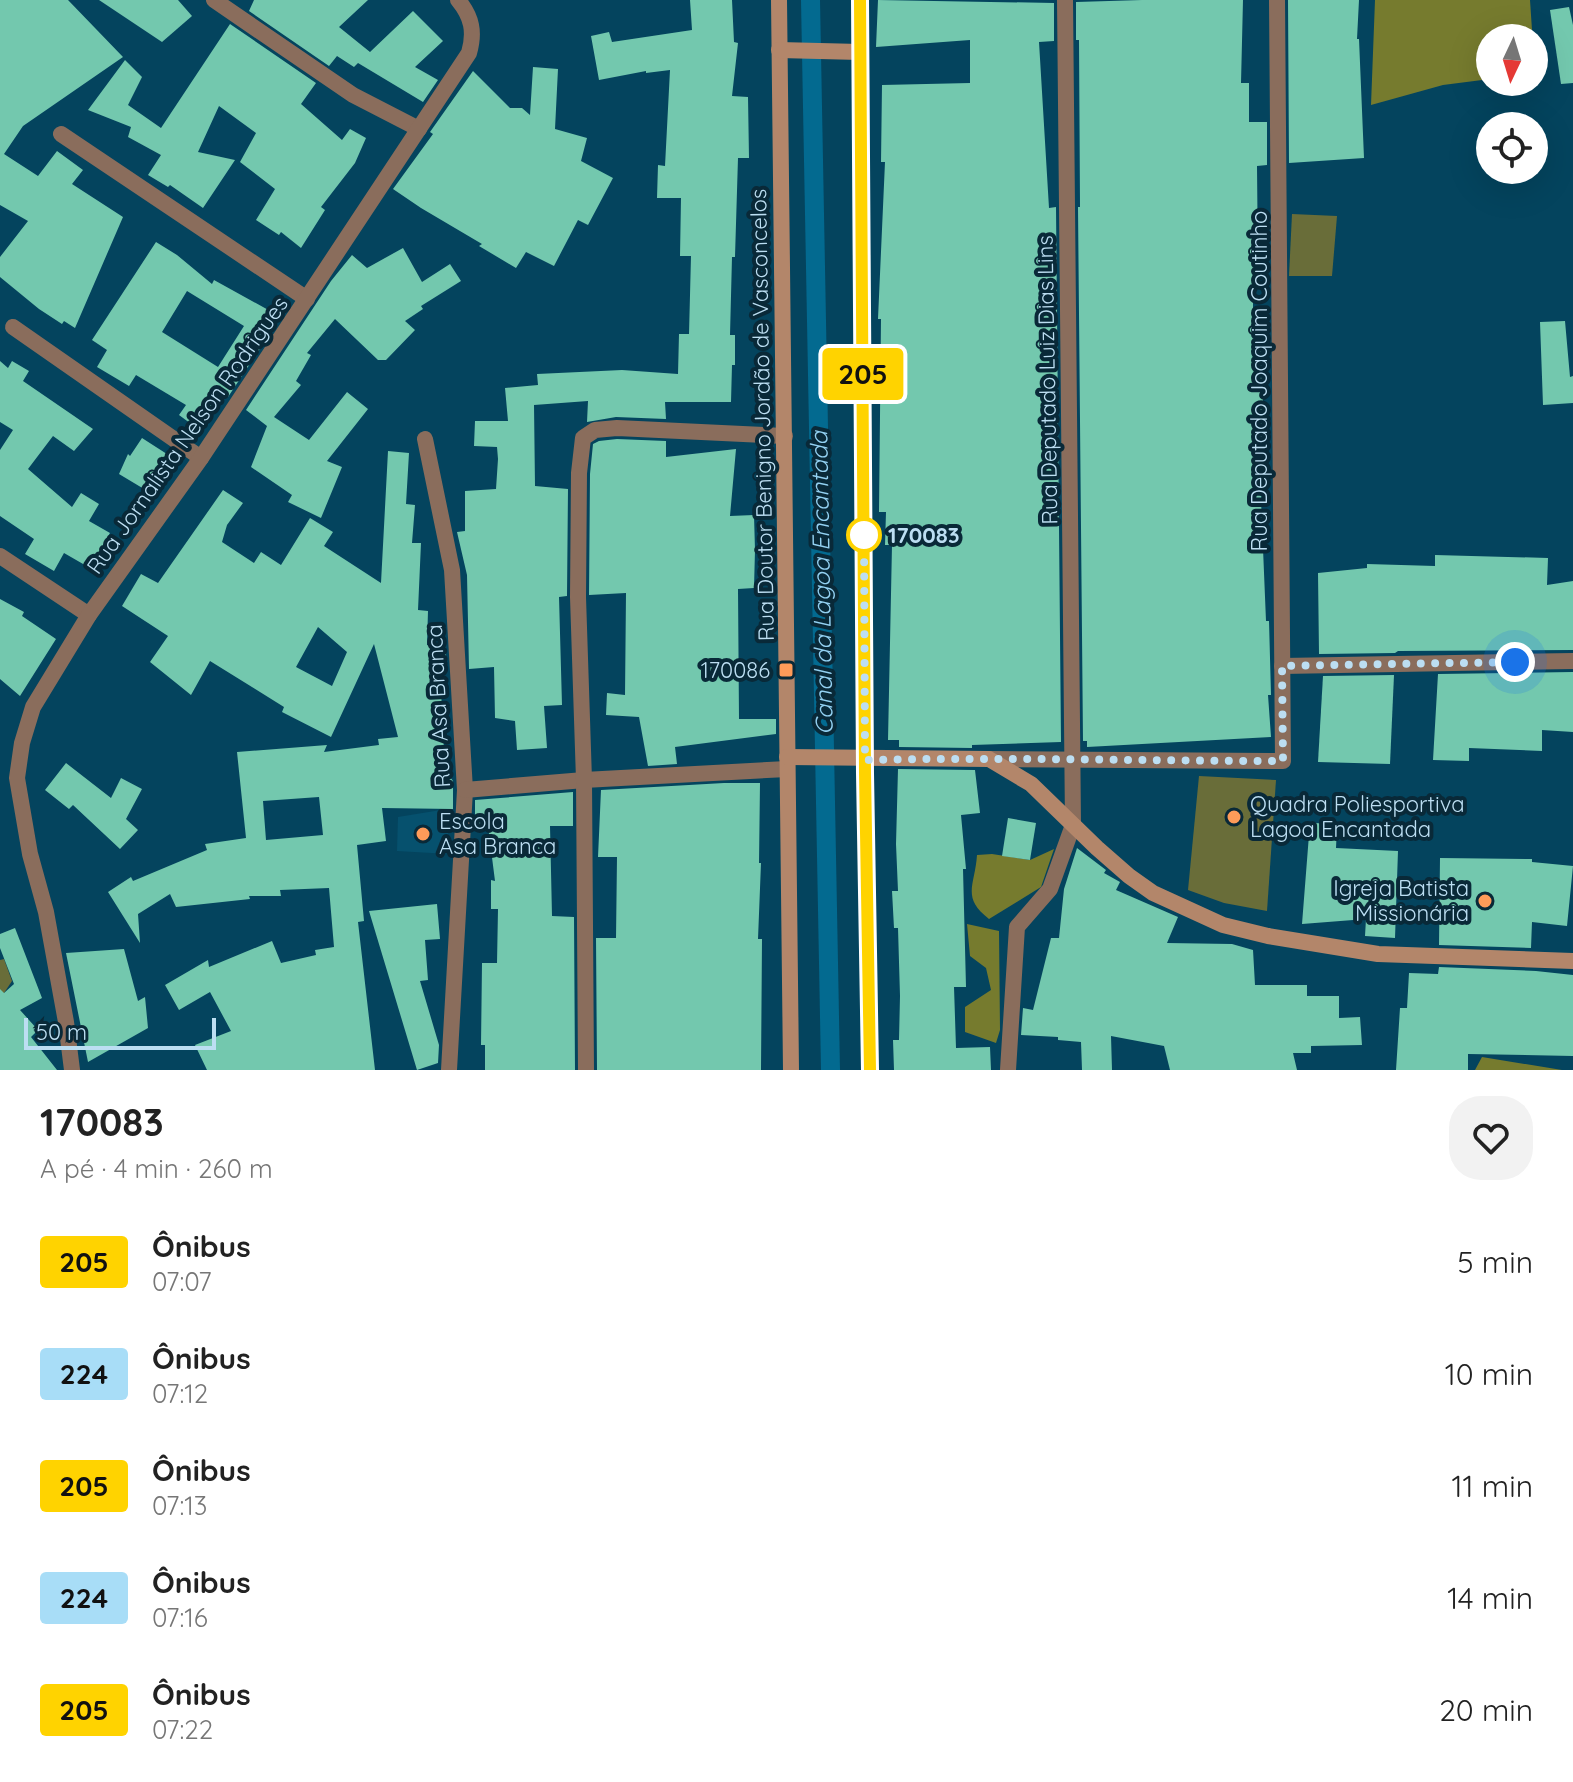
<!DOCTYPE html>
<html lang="pt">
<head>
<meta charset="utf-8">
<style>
  body { margin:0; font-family:Quicksand,sans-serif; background:#f2f2f2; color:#222; height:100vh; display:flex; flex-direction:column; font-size:30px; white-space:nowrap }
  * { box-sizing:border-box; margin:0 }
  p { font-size:26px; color:#767676 }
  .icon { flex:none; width:44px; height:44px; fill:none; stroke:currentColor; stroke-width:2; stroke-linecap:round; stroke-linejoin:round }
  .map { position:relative; height:1070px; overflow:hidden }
  .side { display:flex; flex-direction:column; background:#fff; flex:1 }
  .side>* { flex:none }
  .badge { padding:0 16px; border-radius:6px; font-size:28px; line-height:52px }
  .needle { width:52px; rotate:184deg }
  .fabs { position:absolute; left:1476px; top:24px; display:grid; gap:16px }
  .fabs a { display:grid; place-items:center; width:72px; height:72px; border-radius:50%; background:#fff; box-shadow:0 8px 32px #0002; font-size:40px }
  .scale { position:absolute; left:24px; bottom:20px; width:192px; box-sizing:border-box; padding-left:8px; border:4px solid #bcdef2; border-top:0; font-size:22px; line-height:28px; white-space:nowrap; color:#bcdef2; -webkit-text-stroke:6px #092938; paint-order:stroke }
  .you { position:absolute; width:40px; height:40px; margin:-20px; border:6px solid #fff; border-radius:50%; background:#1a73e8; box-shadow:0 0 0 12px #1a73e833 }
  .map>.badge { position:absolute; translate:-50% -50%; box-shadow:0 0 0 4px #fff }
  .round { display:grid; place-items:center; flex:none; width:84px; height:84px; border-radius:32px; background:#f2f2f2 }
  .headline { display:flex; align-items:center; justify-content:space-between; height:136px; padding:0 40px }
  h1 { font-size:38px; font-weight:700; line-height:60px }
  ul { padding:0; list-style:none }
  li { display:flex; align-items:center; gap:24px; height:112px; padding:0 40px }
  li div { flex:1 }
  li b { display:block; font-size:30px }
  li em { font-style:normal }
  li .badge { min-width:88px; font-weight:700; text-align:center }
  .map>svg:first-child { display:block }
</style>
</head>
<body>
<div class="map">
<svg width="1573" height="1070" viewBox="0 0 1573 1070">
  <rect width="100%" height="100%" fill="#04445e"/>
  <path fill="#06516e" d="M447 809 449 854 397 851 398 817Z"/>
  <g fill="#696d39">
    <path d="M1292 214 1337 216 1332 276H1289Z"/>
    <path d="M1199 776 1276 780 1267 911 1224 903 1188 890Z"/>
    <path d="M4 959 12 981 4 993H0V960Z"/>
  </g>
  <g fill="#767b2e">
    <path d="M1375 0H1530L1532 30 1529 38H1490V79L1443 85 1371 105Z"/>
    <path d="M1054 849 1041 887 989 919C961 897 975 886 977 855L992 854 1030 860Z"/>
    <path d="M967 924 999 931 1000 1030 996 1043 965 1032V1007L991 990 986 968 970 956Z"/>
    <path d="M1482 1057 1562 1070H1475Z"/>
  </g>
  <path fill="#036a90" d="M801 0H820L840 1070H821Z"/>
  <g fill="#73c8ae" fill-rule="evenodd">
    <path d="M0 0H68L123 57 23 126 4 154 38 176 57 151 83 170 72 184 123 217 75 328 64 321 62 324 39 309 0 277V257L28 221 0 205Z"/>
    <path d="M99 0H178L192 16 162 42Z"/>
    <path d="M254 0H368L339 27 370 52 413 11 443 41 415 67 438 80 423 102 358 63 354 67 337 56 329 66 249 11Z"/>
    <path d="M690 0H732L734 42 738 43 732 96 748 97 749 158H738L735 257H732L730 335H735V365H732L731 402H665L666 419 616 417 587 422 588 401 534 405 535 486 568 489 567 596 559 597 562 705 544 706 547 748 517 750 515 721 495 718 494 667 469 669 467 575 457 532 465 531V491L496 489 498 459 497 447 474 446 475 421H508L505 388 538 385 537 374 622 370 678 374 679 334H689L691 256H680L681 198H657L658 165 665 166 670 70 646 73V71L599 80 591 36 609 32 612 42 692 30Z"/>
    <path d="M878 0 1054 3V41L1039 42 1049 208 1056 207 1061 742 972 745V748L899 747V740H888L892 545H885L886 512H879L881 319H878L885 162H881L882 85 970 83V40L876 47Z"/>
    <path d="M1142 0H1243L1241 83H1249V122H1267V165L1257 166 1258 270H1253V313H1260L1265 462 1261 500 1266 621H1269L1271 695H1268L1271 737 1087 747V741H1083L1078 207H1080L1079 40H1076V2Z"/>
    <path d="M1288 0H1359L1357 39H1359L1364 158 1289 163Z"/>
    <path d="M1569 7 1573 25V83L1561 84 1550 10Z"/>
    <path d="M230 24 316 83 301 104 342 140 350 129 366 138 355 163 321 207 325 210 301 248 281 232 279 235 256 220 275 189 240 162 256 133 219 106 198 152 235 160 203 208 170 185 168 187 148 175 161 155 128 137 131 127 88 110 125 60 142 77 128 105 161 128Z"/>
    <path d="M533 67 558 69 555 129 587 138 581 161 613 178 588 225 578 220 554 266 526 252 516 268 479 246 482 244 421 208 393 189 433 134 430 132 473 71 510 108H522L530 115Z"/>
    <path d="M156 242 177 255 212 284 214 280 281 317 228 397 225 394 198 429 179 415 186 405 136 375 129 386 97 367 107 350 92 340ZM187 291 244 326 218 367 162 332Z"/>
    <path d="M403 248 422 282 450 264 461 281 421 306 423 309 405 321 415 330 386 360H378L335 319 307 353 311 355 296 381 301 385 274 417 309 440 347 392 368 409 327 461 342 467 321 518 288 502 292 495 251 467 267 426 246 410 331 281 352 255 367 268Z"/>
    <path d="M1565 321 1570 377 1573 376V403L1543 405 1540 322Z"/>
    <path d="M0 361 8 368 12 361 29 371 23 381 93 429 74 451 53 436 28 469 72 507 81 493 99 504 89 521 110 533 90 568 64 553 54 571 25 554 34 539 0 516V450L13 430 0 422Z"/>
    <path d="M142 438 170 456 154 495 119 474 128 454 130 456Z"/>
    <path d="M617 439 666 441V457L736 449 730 516 754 515 755 550 754 588 738 589 739 719H776V734L675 747 677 764 648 766 639 717 606 715 607 693 625 695 626 593 589 595 590 474 593 444 599 441Z"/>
    <path d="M388 451 409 453 406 504 415 505 412 543H421L418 610 428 611 427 645H445L447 670 440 671 442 710 445 770 453 781V809L382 808 386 841 357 845 364 921 358 922 375 1070H207L195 1045 231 1031 210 992 179 1010 165 985 208 960 209 967 272 941 281 963 316 955 315 950 334 947 329 888 280 890 281 896H249L250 899 176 907 170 894 138 914 140 943 108 892 131 877 133 881 207 850 205 844 246 838 237 752 327 745 324 752 379 745 378 739 398 737 374 644 331 737 282 712 284 707 210 661 191 695 150 662 168 636 122 606 141 574 158 583 223 490 243 503 227 525 222 542 254 563 261 552 281 565 310 518 333 532 324 546 381 583ZM318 627 347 652 332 686 296 667ZM319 797 323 835 266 840 263 801Z"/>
    <path d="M1435 555 1548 558 1547 585 1573 581V650L1398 651 1395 653 1319 654 1318 573 1367 568V564L1435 566Z"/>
    <path d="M0 599 24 612 22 616 56 639 20 696 0 679Z"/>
    <path d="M1573 672V732L1542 730V751L1469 748V761L1433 760 1438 674Z"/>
    <path d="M1394 675 1390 764 1318 762 1323 676Z"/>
    <path d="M66 763 111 798 121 778 142 789 126 819 138 830 120 849 73 805 69 809 45 790Z"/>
    <path d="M898 769 975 770 980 813 961 815 966 869H963L966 987H954L956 1048 990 1047 991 1070H894L893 1040H899L900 996 898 928H894L892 891H898L896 844Z"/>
    <path d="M724 783H760L759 863H761L758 939H762L761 1070H597L596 938H616L617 857H598L601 790Z"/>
    <path d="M573 792V826H550L552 916 574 917 575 1070H485V1045H481L482 963H497L498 909H491V880L495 881 488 826H475V800Z"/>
    <path d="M1008 818 1036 823 1030 860 1002 856Z"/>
    <path d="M1310 822 1337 826 1336 848 1398 851 1395 938 1365 936 1366 919 1302 924Z"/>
    <path d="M1077 848 1106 870 1104 873 1120 882 1116 890 1178 917 1167 943 1232 944 1253 950 1255 985H1307V996H1339V1018L1360 1017 1362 1045 1311 1046V1053H1293L1297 1070H1170L1164 1046 1111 1036 1112 1070H1082L1081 1042 1058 1040V1037L1021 1035 1023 1008 1033 1010 1051 938H1059L1064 889Z"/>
    <path d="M1440 858 1532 859V862L1573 866 1567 926 1532 922 1531 948 1439 945Z"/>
    <path d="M437 904 440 939 425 940 428 980 420 981 439 1045 438 1063 417 1070 369 911Z"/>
    <path d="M15 928 42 998 20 1010 38 1030 31 1037 57 1070H0V989L4 993 14 984 0 948V934Z"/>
    <path d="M124 949 138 1001 145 997 148 1028 88 1062 66 953Z"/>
    <path d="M1439 967 1536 971 1573 975V1056L1468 1054V1070H1396L1400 1008H1407L1409 973 1438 974Z"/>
  </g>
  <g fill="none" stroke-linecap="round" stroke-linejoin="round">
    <g stroke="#8a6d5c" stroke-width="16">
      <path d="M214 0 353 95 419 129"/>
      <path d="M61 134 307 299"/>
      <path d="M13 327 201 458"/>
      <path d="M425 439 452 570 465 790 449 1070"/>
      <path d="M0 556 89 615"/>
      <path d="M1282 666 1573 661"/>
      <path d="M989 759 1283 761 1277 0"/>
      <path d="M465 790 584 780 787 769"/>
      <path d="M72 1070 66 1022 46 912 30 854 17 778 22 743 33 707 89 615 201 458 469 53C475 32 472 17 458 0"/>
      <path d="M586 1070 584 780 578 597 579 473 583 438 595 430 617 428 785 436"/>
      <path d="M1008 1070 1017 927 1050 889 1073 825 1065 0"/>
    </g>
    <g stroke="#b3866a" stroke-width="16">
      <path d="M779 0 791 1070"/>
      <path d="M860 0 865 773 870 1070"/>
      <path d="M779 50 860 52"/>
      <path d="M787 757 989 759 1031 784 1097 848 1129 876 1153 893 1223 925 1268 936 1378 954 1573 961"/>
    </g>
  </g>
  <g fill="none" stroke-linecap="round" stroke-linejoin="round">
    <defs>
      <path id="line" d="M860 0 865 773 870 1070"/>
    </defs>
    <use href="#line" stroke="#fff" stroke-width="18"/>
    <use href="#line" stroke="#ffd300" stroke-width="12"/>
    <path stroke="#bcdef2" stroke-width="8" stroke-dasharray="0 14.4" d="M864 535V527L865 760C1005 757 1144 761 1283 761L1282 666 1515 662"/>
  </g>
  <circle fill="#fff" stroke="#ffd300" stroke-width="4" cx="864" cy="535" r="16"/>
  <g fill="#fe9b59" stroke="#092938" stroke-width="3">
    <rect x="778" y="662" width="16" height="16" rx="4"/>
    <circle cx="1234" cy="817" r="8"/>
    <circle cx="423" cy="834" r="8"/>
    <circle cx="1485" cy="901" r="8"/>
  </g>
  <g text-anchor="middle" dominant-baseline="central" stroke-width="8" stroke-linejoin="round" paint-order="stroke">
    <g font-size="22" fill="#bcdef2" stroke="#092938">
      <text transform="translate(1047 380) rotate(-91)">Rua Deputado Luiz Dias Lins</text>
      <text transform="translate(1259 381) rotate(-90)">Rua Deputado Joaquim Coutinho</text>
      <text transform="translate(762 415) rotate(-91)">Rua Doutor Benigno Jordão de Vasconcelos</text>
      <text transform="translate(187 435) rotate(-55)">Rua Jornalista Nelson Rodrigues</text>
      <text transform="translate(438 706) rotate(-93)">Rua Asa Branca</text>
    </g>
    <g font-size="22" font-weight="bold" fill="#bcdef2" stroke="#092938" text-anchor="start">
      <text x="888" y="535">170083</text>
    </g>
    <g font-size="22" fill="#bcdef2" stroke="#092938" text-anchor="end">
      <text x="770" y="670">170086</text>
      <text x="1250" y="804" text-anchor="start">Quadra Poliesportiva<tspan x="1250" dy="25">Lagoa Encantada</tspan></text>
      <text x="439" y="821" text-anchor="start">Escola<tspan x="439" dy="25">Asa Branca</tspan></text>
      <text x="1469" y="888">Igreja Batista<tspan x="1469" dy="25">Missionária</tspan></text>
    </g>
    <g font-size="24" font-style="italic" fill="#93d1f2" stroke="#092938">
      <text transform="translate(821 583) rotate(-91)">Canal da Lagoa Encantada</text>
    </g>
  </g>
</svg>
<div class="fabs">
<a><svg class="needle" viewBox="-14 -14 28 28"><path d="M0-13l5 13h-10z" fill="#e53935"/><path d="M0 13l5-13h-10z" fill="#767676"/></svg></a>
<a><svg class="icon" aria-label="locate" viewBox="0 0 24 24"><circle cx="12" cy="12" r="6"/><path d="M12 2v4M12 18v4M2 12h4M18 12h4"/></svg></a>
</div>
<div class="scale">50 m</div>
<div class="you" style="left:1515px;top:662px"></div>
<b class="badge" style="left:863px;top:374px;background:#ffd300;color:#111">205</b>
</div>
<section class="side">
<div class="headline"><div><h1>170083</h1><p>A pé · 4 min · 260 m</p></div><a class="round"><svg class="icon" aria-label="heart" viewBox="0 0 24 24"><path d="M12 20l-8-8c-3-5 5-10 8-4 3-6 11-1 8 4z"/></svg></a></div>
<ul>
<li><span class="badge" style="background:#ffd300;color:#111">205</span><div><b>Ônibus</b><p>07:07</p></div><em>5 min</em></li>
<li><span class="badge" style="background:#a8ddf7;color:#111">224</span><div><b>Ônibus</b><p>07:12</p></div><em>10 min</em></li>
<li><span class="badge" style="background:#ffd300;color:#111">205</span><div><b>Ônibus</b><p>07:13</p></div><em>11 min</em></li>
<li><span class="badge" style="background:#a8ddf7;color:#111">224</span><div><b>Ônibus</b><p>07:16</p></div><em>14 min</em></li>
<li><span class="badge" style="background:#ffd300;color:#111">205</span><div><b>Ônibus</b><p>07:22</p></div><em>20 min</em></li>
</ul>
</section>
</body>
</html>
